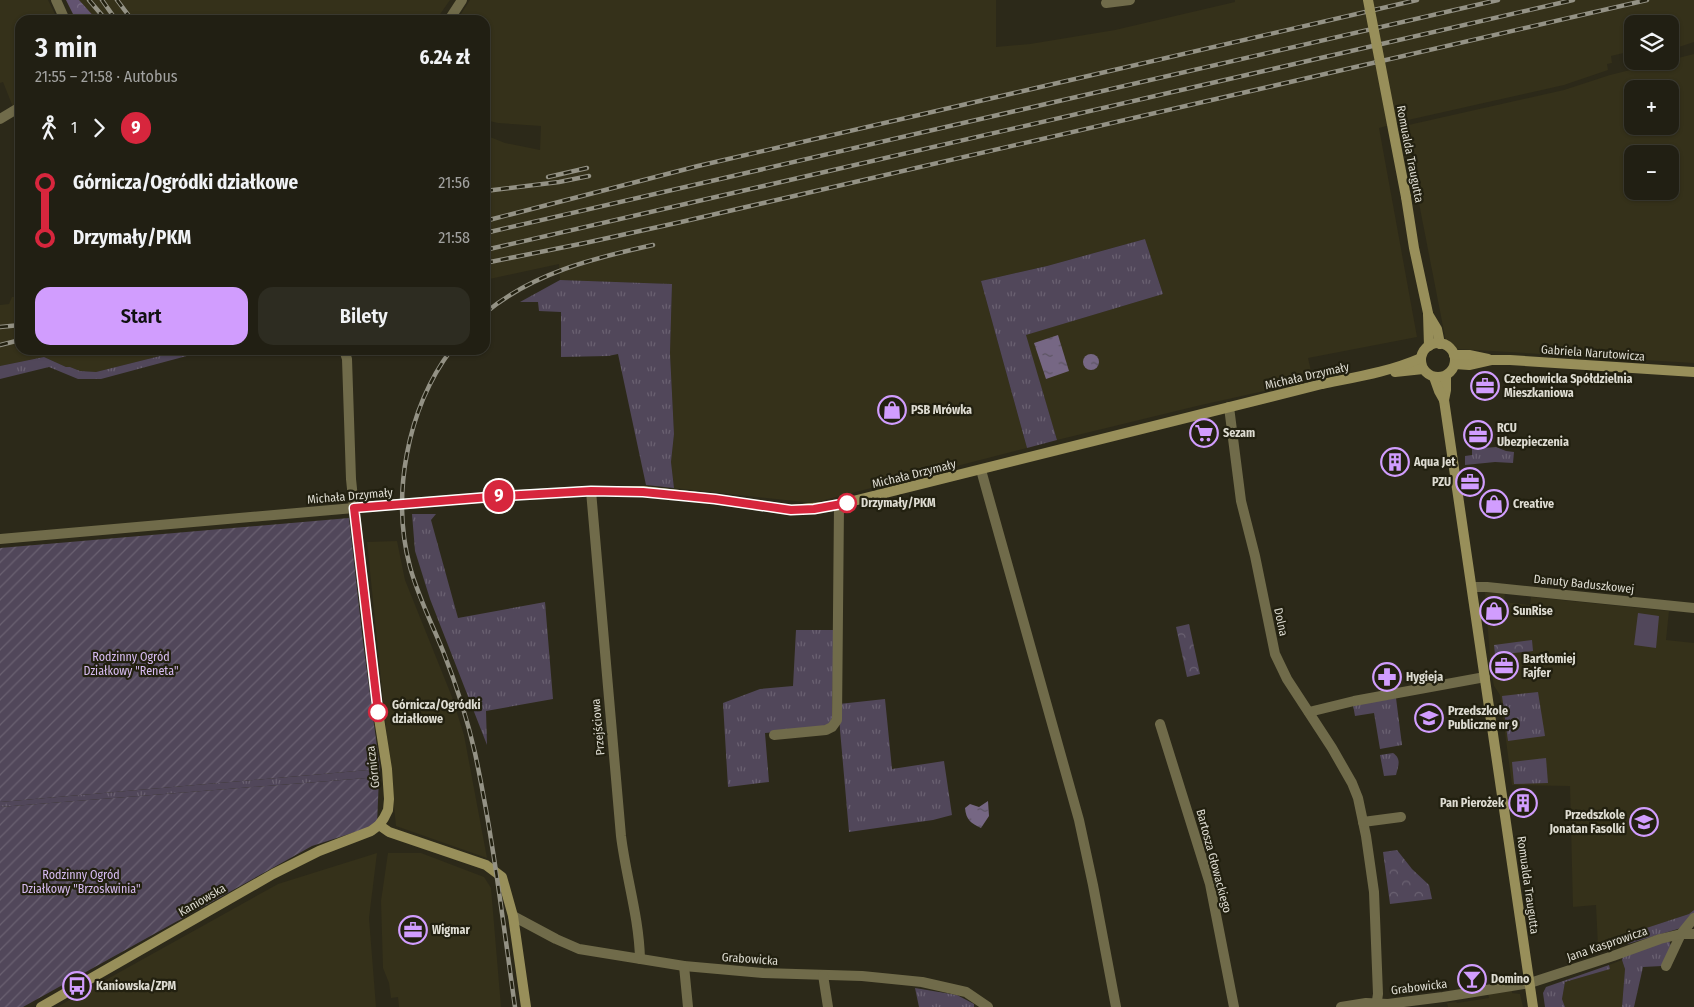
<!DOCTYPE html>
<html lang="pl">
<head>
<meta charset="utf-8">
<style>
  body { margin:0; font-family:"Fira Sans Condensed",sans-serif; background:#2d2c21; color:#f1f3f6; height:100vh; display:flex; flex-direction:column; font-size:19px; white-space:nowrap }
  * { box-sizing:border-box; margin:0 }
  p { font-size:16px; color:#a2a2a0 }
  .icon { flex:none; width:28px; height:28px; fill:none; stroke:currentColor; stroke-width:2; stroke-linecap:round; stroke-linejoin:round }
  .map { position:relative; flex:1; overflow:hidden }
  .side { position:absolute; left:15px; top:15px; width:475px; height:340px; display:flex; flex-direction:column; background:#211f13; border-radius:15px; box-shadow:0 1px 4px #0004,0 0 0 1px #3e3d33 }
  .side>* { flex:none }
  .badge { padding:0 10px; border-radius:16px; font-size:18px; line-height:32px }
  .fabs { position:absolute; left:1624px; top:15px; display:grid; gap:10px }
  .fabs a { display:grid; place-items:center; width:55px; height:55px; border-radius:10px; background:#211f13; box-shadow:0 1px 4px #0004,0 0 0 1px #3e3d33; font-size:25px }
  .map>.badge { position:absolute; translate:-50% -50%; box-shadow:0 0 0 2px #fff }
  .legs { display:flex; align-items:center; gap:8px; height:55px; padding:0 20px; font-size:16px }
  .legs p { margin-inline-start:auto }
  .summary { display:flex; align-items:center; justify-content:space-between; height:85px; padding:0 20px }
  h1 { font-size:28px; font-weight:600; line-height:38px }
  .primary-button { display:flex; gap:10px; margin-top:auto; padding:10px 20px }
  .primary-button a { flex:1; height:58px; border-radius:15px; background:#d19dfe; color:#111; font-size:20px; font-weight:600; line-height:58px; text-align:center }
  .primary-button a+a { background:#2d2c21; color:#f1f3f6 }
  ul { padding:0 20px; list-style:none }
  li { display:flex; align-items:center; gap:18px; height:55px; font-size:19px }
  li i { display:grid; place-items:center; width:8px; height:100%; margin:0 6px; background:currentColor }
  li i::after { content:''; width:12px; height:12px; margin:-6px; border:4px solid; border-radius:50%; background:#211f13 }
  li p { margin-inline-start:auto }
  li:first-child i { background:linear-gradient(#0000 50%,currentColor 0) }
  li:last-child i { background:linear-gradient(currentColor 50%,#0000 0) }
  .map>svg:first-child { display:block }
</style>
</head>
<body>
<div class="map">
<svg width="1694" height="1007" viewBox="0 0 1694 1007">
  <defs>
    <pattern id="grass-tufts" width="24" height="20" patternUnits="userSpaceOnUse" patternTransform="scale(1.25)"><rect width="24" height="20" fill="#51475a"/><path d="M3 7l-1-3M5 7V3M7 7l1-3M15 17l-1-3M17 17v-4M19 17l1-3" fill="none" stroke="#6a6171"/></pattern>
    <pattern id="forest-crowns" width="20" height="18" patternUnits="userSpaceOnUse" patternTransform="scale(1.25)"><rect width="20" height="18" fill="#625370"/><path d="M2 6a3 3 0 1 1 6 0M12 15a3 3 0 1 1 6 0" fill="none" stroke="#786b84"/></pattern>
    <pattern id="park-crowns" width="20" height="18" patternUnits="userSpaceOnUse" patternTransform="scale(1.25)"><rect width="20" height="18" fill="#51475a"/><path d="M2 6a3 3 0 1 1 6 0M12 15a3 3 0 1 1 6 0" fill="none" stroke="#6a6171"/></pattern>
    <pattern id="garden-furrows" width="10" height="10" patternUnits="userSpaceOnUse" patternTransform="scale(1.25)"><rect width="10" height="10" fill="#51475a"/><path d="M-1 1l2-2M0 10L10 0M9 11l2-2" fill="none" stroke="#6a6171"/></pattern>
    <pattern id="water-ripples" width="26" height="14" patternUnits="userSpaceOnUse" patternTransform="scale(1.25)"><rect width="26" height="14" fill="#766784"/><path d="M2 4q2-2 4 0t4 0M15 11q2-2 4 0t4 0" fill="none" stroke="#5c5462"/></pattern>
  </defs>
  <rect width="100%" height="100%" fill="#2c2919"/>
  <g fill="#35311a" fill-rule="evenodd">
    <path d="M0 0H48L58 20H20V103L13 107 3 82 0 83Z"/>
    <path d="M66 0H450L436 20H76Z"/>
    <path d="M470 0H996V47L1030 44 1115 30 1235 2V0H1694V42L1670 50V24H1632V51L1611 56 1612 63 1607 64 1608 70 1564 85 1408 120 1379 128 1417 337 1308 358 1313 380 1201 405 1057 440 1025 335 1163 294 1145 239 1047 266 981 281 1027 448 813 503 674 488 671 462 674 434 670 353 672 284 560 280 559 264 485 280V135L505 143 540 150 541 126 498 123 485 120V20H457Z"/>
    <path d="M1694 54V363L1458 349 1446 342 1404 126 1564 90 1610 75ZM1632 89H1670V126H1632ZM1632 154H1670V191H1632Z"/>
    <path d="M12 297H20V350H184L96 372 80 371 70 367H66L44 357 0 366V305L9 304Z"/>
    <path d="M397 541 405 580 452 697 464 735 487 858 396 826 367 542Z"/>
    <path d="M1485 592 1505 593 1504 602 1530 605 1531 597 1669 611 1666 640 1694 643V910L1689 914 1611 940 1598 946 1596 905 1573 907 1570 786 1512 785 1500 695 1494 686 1491 670Z"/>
    <path d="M377 853 369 918 376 1007H57L278 884Z"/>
    <path d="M388 853H421L484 877 491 888 501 1007H399L398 997 391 998 389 983 383 968 381 901Z"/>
    <path d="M1622 960 1625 969 1622 1007H1565L1562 999 1565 982 1609 969V965Z"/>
    <path d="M1512 990V993L1520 994 1523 1007H1448L1447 1003 1456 1002 1457 1003 1489 998 1488 994Z"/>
  </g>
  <g fill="url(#grass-tufts)">
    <path d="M1145 239 1163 294 1026 335 1057 440 1027 448 981 281 1047 266Z"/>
    <path d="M560 280 672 284 670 353 674 434 671 462 674 488 646 485 618 354 608 356 561 357V312L539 311 538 302H520Z"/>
    <path d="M184 350H209L101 379H78L49 367 0 379V366L44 357 66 367H70L80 371 96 372Z"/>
    <path d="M1496 447 1506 451 1514 452 1513 463 1495 462 1465 465V456L1472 455V449Z"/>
    <path d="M412 514H436L431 520 458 618 545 602 553 699 486 711 487 745 430 599 415 551Z"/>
    <path d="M796 630H834L832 718 830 723 823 728 765 733 769 782 728 787 723 703 760 689 793 686Z"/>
    <path d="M1538 692 1545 736 1508 741 1502 696Z"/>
    <path d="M1396 698 1402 745 1380 749 1374 713 1355 716 1353 705Z"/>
    <path d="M885 699 892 769 944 761 952 815 933 820 849 832 840 730 839 704Z"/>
    <path d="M1393 753C1402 759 1398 766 1396 775L1384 776 1380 755Z"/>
    <path d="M1546 758 1548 783 1514 784 1512 762Z"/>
    <path d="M380 769 379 777 0 807V802Z"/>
    <path d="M1694 910V915L1681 928 1628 944 1622 936 1689 914Z"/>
    <path d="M1669 940 1671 946 1662 966 1643 967 1634 1007H1622L1625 969 1622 960 1623 956Z"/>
    <path d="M1609 965 1610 969 1565 982 1562 999 1565 1007H1545L1543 993 1546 987Z"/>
    <path d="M915 988 957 995 974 1004V1007H919Z"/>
  </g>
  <path fill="url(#forest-crowns)" d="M66 0H79L97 20H76Z"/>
  <g fill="url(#park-crowns)">
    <path d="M1189 624 1200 674 1187 677 1176 627Z"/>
    <path d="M1532 640 1533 651 1495 655 1494 645Z"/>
    <path d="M1397 850 1412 869 1429 885 1432 899 1390 904 1383 852Z"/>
  </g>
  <g fill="url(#garden-furrows)">
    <path d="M349 518 363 642 380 769 0 802V548Z"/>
    <path d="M379 777 377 825 312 846 23 1007H0V807Z"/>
  </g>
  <path fill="#51475a" d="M1638 613 1659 616 1656 648 1634 645Z"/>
  <g fill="url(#water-ripples)">
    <path d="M1058 335 1069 371 1046 379 1034 343Z"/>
    <circle cx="1091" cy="362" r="8"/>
    <path d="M988 801 989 816 981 828C971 823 966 820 965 808L970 804 979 807Z"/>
  </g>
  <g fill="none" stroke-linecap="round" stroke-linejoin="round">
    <g stroke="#706b4a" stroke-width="10">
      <path d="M56 0 65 20"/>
      <path d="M1106 3 1130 0"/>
      <path d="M449 20 462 0"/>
      <path d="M0 119 20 107"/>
      <path d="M1229 407 1241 501 1255 556 1275 654 1287 679 1332 748 1352 783 1358 798 1366 836 1374 892 1378 994 1376 1007"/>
      <path d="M981 470 1079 820 1093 885 1116 1007"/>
      <path d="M591 491C600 606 610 721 621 836 626 877 639 917 640 959"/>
      <path d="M0 539 354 508 351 479 347 359 344 350"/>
      <path d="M1472 587H1487L1694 608"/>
      <path d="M1309 712 1354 701 1485 677"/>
      <path d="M1160 724 1210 884 1234 1007"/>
      <path d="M774 735 826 730 832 727 837 720 839 505"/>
      <path d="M1363 822 1401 817"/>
      <path d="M513 916 556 939 579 949 684 966 763 973 862 976 922 982 966 992 988 1007"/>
      <path d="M684 966 688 1007"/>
      <path d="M1666 966 1681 934 1694 918"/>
      <path d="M823 975 828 1007"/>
      <path d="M1341 1007 1366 1003 1388 1004 1443 997 1530 983 1613 956 1660 939 1681 934H1694"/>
    </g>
    <g stroke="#988f5a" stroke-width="10">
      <path d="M1406 197 1414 248 1428 313 1429 346"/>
      <path d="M1428 314 1437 329 1440 344"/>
      <circle cx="1438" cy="360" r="17"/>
      <path d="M1454 355H1469L1488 359"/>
      <path d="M1455 364 1469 365 1491 360H1510L1694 372"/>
      <path d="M1395 372 1423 369"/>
      <path d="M1446 376V390L1444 400 1533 1007"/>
      <path d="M1434 377 1439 391 1444 400"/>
      <path d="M379 825 389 832 486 865 502 877 513 916 526 1007"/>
      <path d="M41 1007 273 874 319 851 371 831 379 825 384 818 388 810 389 799 387 769 378 712 354 508 502 496 591 491H643L715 499 791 510 833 506 1322 384C1356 377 1389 372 1421 358"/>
    </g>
    <defs>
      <g id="rail">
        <path d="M89 0 106 20"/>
        <path d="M102 0 116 20"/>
        <path d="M117 0 132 20"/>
        <path d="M548 177 587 168"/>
        <path d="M485 191 559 182 589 176"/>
        <path d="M485 221 698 166 1417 0"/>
        <path d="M485 233 1498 0"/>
        <path d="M485 250 1573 0"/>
        <path d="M485 263 585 243 681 222 1647 0"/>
        <path d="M485 313C533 273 594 258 653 245"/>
        <path d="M0 327 20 325"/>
        <path d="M0 345 20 340"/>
        <path d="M451 350C407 409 391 496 410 567 418 596 432 624 443 651 456 684 467 718 475 753 493 837 503 922 515 1007"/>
      </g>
    </defs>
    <use href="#rail" stroke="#949285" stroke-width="4.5"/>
    <use href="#rail" stroke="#222010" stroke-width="2.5" stroke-dasharray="8" stroke-linecap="butt"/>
    <path stroke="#988f5a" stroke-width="10" d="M1368 0 1406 197"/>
  </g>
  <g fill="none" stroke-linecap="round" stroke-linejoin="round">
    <defs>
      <path id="line-1" d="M378 712 354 508 502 496 591 491 643 492 715 499 791 510 814 509 847 503"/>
    </defs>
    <use href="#line-1" stroke="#fff" stroke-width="11"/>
    <use href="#line-1" stroke="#d7263d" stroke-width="8"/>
  </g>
  <defs>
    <symbol id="office-ring" viewBox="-11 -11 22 22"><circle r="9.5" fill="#222010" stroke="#d19dfe" stroke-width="1.5"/><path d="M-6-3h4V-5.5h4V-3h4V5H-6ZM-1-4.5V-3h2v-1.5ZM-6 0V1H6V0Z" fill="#d19dfe"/></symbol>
    <symbol id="shop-ring" viewBox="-11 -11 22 22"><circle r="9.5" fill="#222010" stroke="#d19dfe" stroke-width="1.5"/><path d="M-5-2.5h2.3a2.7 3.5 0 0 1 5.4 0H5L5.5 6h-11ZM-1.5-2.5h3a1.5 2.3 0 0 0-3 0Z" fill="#d19dfe"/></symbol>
    <symbol id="supermarket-ring" viewBox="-11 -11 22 22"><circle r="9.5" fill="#222010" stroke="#d19dfe" stroke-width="1.5"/><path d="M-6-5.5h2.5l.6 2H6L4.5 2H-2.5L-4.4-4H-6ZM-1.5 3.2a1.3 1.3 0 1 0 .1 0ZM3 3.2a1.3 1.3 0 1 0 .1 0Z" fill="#d19dfe"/></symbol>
    <symbol id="building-ring" viewBox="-11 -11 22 22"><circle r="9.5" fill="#222010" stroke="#d19dfe" stroke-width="1.5"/><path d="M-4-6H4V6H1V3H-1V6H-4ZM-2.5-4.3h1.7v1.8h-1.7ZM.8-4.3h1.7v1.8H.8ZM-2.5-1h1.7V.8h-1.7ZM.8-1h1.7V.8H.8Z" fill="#d19dfe"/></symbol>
    <symbol id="pharmacy-ring" viewBox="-11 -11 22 22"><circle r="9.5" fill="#222010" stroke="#d19dfe" stroke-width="1.5"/><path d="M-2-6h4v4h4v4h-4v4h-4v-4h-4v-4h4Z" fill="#d19dfe"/></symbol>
    <symbol id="school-ring" viewBox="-11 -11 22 22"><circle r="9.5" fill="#222010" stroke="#d19dfe" stroke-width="1.5"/><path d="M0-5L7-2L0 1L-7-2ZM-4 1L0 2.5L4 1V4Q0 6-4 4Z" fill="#d19dfe"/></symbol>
    <symbol id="bar-ring" viewBox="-11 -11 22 22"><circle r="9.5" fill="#222010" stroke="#d19dfe" stroke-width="1.5"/><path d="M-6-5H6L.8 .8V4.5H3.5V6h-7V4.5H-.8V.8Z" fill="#d19dfe"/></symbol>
    <symbol id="bus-ring" viewBox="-11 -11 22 22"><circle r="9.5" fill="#222010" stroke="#d19dfe" stroke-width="1.5"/><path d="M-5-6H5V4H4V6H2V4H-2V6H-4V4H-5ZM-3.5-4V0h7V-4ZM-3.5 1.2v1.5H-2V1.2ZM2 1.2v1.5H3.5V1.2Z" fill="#d19dfe"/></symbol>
  </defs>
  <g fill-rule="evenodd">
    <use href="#office-ring" x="1469" y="370" width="32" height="32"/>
    <use href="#shop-ring" x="876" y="394" width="32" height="32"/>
    <use href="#supermarket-ring" x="1188" y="417" width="32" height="32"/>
    <use href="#office-ring" x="1462" y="419" width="32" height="32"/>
    <use href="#building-ring" x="1379" y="446" width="32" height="32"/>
    <use href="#office-ring" x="1454" y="466" width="32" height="32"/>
    <use href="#shop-ring" x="1478" y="488" width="32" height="32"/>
    <use href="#shop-ring" x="1478" y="595" width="32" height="32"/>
    <use href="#office-ring" x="1488" y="650" width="32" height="32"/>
    <use href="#pharmacy-ring" x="1371" y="661" width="32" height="32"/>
    <use href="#school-ring" x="1413" y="702" width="32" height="32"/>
    <use href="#building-ring" x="1507" y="787" width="32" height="32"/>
    <use href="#school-ring" x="1628" y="806" width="32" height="32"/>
    <use href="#office-ring" x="397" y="914" width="32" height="32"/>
    <use href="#bar-ring" x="1456" y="963" width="32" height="32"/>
    <use href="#bus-ring" x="61" y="970" width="32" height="32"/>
  </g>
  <g fill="#fff" stroke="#d7263d" stroke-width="2.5">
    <circle cx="847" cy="503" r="9"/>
    <circle cx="378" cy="712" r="9"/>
  </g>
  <g text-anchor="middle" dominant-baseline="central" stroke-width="4.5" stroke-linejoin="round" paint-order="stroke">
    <g font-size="12" fill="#dedcd2" stroke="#222010">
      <text transform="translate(1410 154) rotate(79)">Romualda Traugutta</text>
      <text transform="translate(1593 353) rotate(4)">Gabriela Narutowicza</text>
      <text transform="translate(1307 376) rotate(-13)">Michała Drzymały</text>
      <text transform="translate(914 474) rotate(-14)">Michała Drzymały</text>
      <text transform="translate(350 496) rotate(-5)">Michała Drzymały</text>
      <text transform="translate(1584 584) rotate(6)">Danuty Baduszkowej</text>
      <text transform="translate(1281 622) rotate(78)">Dolna</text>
      <text transform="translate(598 727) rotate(-95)">Przejściowa</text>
      <text transform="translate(373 767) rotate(-97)">Górnicza</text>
      <text transform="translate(1214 861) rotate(75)">Bartosza Głowackiego</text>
      <text transform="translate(1528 885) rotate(82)">Romualda Traugutta</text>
      <text transform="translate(202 900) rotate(-30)">Kaniowska</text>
      <text transform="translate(1607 944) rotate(-19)">Jana Kasprowicza</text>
      <text transform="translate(750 959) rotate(4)">Grabowicka</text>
      <text transform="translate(1419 987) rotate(-7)">Grabowicka</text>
    </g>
    <g font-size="12" font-weight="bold" fill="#dedcd2" stroke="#222010" text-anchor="start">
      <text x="1504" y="379">Czechowicka Spółdzielnia<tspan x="1504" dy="14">Mieszkaniowa</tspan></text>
      <text x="911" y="410">PSB Mrówka</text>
      <text x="1497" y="428">RCU<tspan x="1497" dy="14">Ubezpieczenia</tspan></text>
      <text x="1223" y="433">Sezam</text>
      <text x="1414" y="462">Aqua Jet</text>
      <text x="1451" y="482" text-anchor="end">PZU</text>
      <text x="1513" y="504">Creative</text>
      <text x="1513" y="611">SunRise</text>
      <text x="1523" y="659">Bartłomiej<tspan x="1523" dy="14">Fajfer</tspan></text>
      <text x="1406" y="677">Hygieja</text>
      <text x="1448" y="711">Przedszkole<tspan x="1448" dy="14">Publiczne nr 9</tspan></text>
      <text x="1504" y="803" text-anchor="end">Pan Pierożek</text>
      <text x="1625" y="815" text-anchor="end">Przedszkole<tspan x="1625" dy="14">Jonatan Fasolki</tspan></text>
      <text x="432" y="930">Wigmar</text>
      <text x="1491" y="979">Domino</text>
      <text x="96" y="986">Kaniowska/ZPM</text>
    </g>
    <g font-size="12" font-weight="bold" fill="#dedcd2" stroke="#222010" text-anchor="start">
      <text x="861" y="503">Drzymały/PKM</text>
      <text x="392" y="705">Górnicza/Ogródki<tspan x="392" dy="14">działkowe</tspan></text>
    </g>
    <g font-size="12" fill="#d7bcf1" stroke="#222010">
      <text x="131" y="657">Rodzinny Ogród<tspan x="131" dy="14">Działkowy "Reneta"</tspan></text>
      <text x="81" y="875">Rodzinny Ogród<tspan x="81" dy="14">Działkowy "Brzoskwinia"</tspan></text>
    </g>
  </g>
</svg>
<div class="fabs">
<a><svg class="icon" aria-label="layers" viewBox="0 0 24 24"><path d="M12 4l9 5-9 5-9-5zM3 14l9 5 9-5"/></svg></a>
<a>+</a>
<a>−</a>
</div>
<b class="badge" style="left:499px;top:496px;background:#d7263d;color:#fff">9</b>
<section class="side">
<div class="summary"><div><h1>3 min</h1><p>21:55 – 21:58 · Autobus</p></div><b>6.24 zł</b></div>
<div class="legs"><svg class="icon" aria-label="walk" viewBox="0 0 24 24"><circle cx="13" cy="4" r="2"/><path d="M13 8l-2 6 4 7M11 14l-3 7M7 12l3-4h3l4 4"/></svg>1<svg class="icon" aria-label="forward" viewBox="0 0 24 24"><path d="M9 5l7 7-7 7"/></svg><b class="badge" style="background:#d7263d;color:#fff">9</b></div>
<ul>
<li><i style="color:#d7263d"></i><b>Górnicza/Ogródki działkowe</b><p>21:56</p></li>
<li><i style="color:#d7263d"></i><b>Drzymały/PKM</b><p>21:58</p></li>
</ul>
<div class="primary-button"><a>Start</a><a>Bilety</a></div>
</section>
</div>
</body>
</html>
